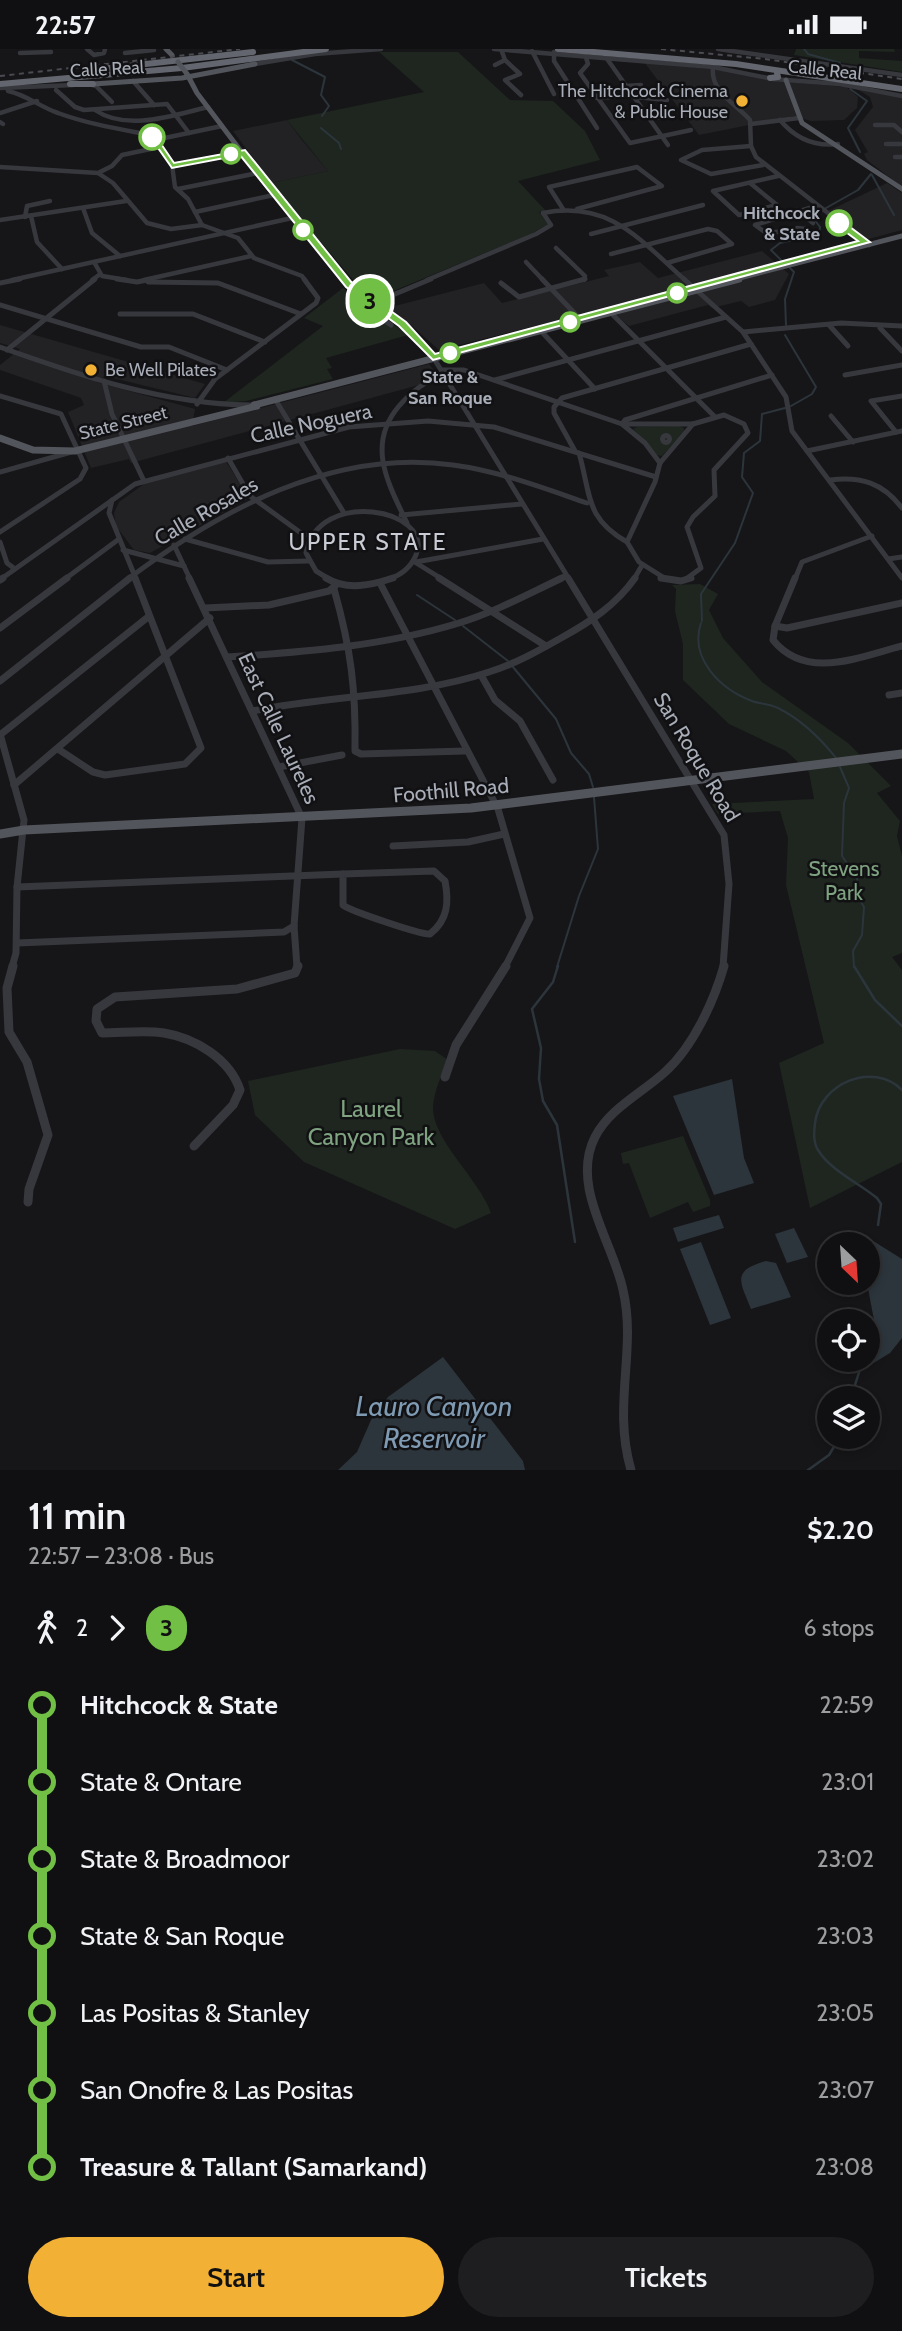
<!DOCTYPE html>
<html lang="en">
<head>
<meta charset="utf-8">
<style>
  body { margin:0; font-family:Cabin,sans-serif; background:#1e1e20; color:#f1f3f6; height:100vh; display:flex; flex-direction:column; font-size:26px; white-space:nowrap }
  * { box-sizing:border-box; margin:0 }
  p { font-size:23px; color:#9c9d9f }
  .icon { flex:none; width:38px; height:38px; fill:none; stroke:currentColor; stroke-width:2; stroke-linecap:round; stroke-linejoin:round }
  .map { position:relative; height:1421px; overflow:hidden }
  .panel { display:flex; flex-direction:column; background:#101012; flex:1 }
  .panel>* { flex:none }
  .badge { padding:0 14px; border-radius:23px; font-size:24px; line-height:46px }
  .needle { width:46px; rotate:155deg }
  .fabs { position:absolute; left:817px; top:1183px; display:grid; gap:14px }
  .fabs a { display:grid; place-items:center; width:63px; height:63px; border-radius:50%; background:#101012; box-shadow:0 4px 10px #0003,0 0 0 2px #303032; font-size:35px }
  .map>.badge { position:absolute; translate:-50% -50%; box-shadow:0 0 0 4px #fff }
  .legs { display:flex; align-items:center; gap:10px; height:77px; padding:0 28px; font-size:23px }
  .legs p { margin-inline-start:auto }
  .headline { display:flex; align-items:center; justify-content:space-between; height:119px; padding:0 28px }
  h1 { font-size:38px; font-weight:600; line-height:52px }
  .action { display:flex; gap:14px; margin-top:auto; padding:14px 28px }
  .action a { flex:1; height:80px; border-radius:42px; background:#f2b134; color:#111; font-size:28px; font-weight:600; line-height:80px; text-align:center }
  .action a+a { background:#1e1e20; color:#f1f3f6 }
  ul { padding:0 28px; list-style:none }
  li { display:flex; align-items:center; gap:24px; height:77px; font-size:26px }
  li i { display:grid; place-items:center; width:10px; height:100%; margin:0 9px; background:currentColor }
  li i::after { content:''; width:18px; height:18px; margin:-9px; border:5px solid; border-radius:50%; background:#101012 }
  li p { margin-inline-start:auto }
  li:first-child i { background:linear-gradient(#0000 50%,currentColor 0) }
  li:last-child i { background:linear-gradient(currentColor 50%,#0000 0) }
  .status { display:flex; justify-content:space-between; align-items:center; height:49px; padding:0 35px; background:#101012; direction:ltr }
  .status svg { height:19px; fill:currentColor }
  .map>svg:first-child { display:block }
</style>
</head>
<body>
<div class="status"><b>22:57</b><svg viewBox="0 0 49 12"><path d="M0 12V9h3v3zM5 12V6h3v6zM10 12V3h3v9zM15 12V0h3v12zM26 1h20v11H26zM47 4h2v5h-2z"/></svg></div>
<div class="map">
<svg width="902" height="1421" viewBox="0 0 902 1421">
  <rect width="100%" height="100%" fill="#161618"/>
  <g fill="#222225">
    <path d="M644 13 736 23 777 32 846 38 858 48 857 59 844 71 811 72 794 67 699 86Z"/>
    <path d="M855 39 902 49V138L867 111 864 105 868 103 855 81 873 58 870 48Z"/>
    <path d="M287 71 302 91 328 122 272 134 233 82Z"/>
    <path d="M887 134 902 144V181L865 191 828 162Z"/>
    <path d="M762 202 789 225 775 251 749 258 741 252 712 259 708 256 629 277 616 266 641 258 635 252 439 301 411 276 387 259 484 234 502 254 609 227 604 221 640 213 658 229Z"/>
    <path d="M0 276 205 335 195 349 105 327 96 333 195 360 192 377 429 315 441 330 131 414 129 410 91 419 68 363 84 356 81 349 0 321V316L20 300 0 294Z"/>
    <path d="M225 411 249 449 150 504 134 501 116 477 114 464 119 453 144 435Z"/>
  </g>
  <g fill="#1e261f">
    <path d="M796 0H894L895 3 859 2V9L902 12V23L794 6Z"/>
    <path d="M379 3H458L510 51 553 52 585 82 600 111 518 132 546 162 539 163 548 175 531 185 374 250C351 232 337 210 317 189 301 172 283 156 272 134L328 122 287 71 424 43Z"/>
    <path d="M343 239 408 286 326 309 332 319 327 320 333 330 246 352 223 354 323 277 304 269Z"/>
    <path d="M679 377 684 379V383L662 407 657 406 633 380 637 378Z"/>
    <path d="M700 535 718 545 709 561 723 589 762 633 848 694 891 737 877 744 900 772 897 787 902 807V904L892 908 902 921V1113L810 1159 779 1014 824 994 786 836 788 789 780 762 718 765 712 755 814 750 809 723 786 702 729 675 683 631V595L675 562 676 540 672 536Z"/>
    <path d="M400 1000 435 1002 448 1011C442 1025 434 1042 433 1058 432 1091 480 1131 491 1164L455 1180 304 1113 255 1066 248 1032Z"/>
    <path d="M683 1087 710 1151V1157L693 1163 688 1153 650 1169 629 1114 623 1115 621 1104Z"/>
  </g>
  <g fill="#2c353c">
    <path d="M732 1030 744 1109 754 1134 714 1146 673 1047Z"/>
    <path d="M719 1166 724 1179 678 1193 673 1179Z"/>
    <path d="M794 1179 808 1208 787 1214 775 1185Z"/>
    <path d="M870 1190 902 1210V1289L890 1304 862 1321 858 1318 860 1311H868V1292L874 1271 867 1234 868 1195H863Z"/>
    <path d="M701 1193 731 1269 710 1276 680 1200Z"/>
    <path d="M766 1212 776 1214 791 1248 751 1260C740 1232 731 1222 766 1212Z"/>
    <path d="M443 1308 523 1412 525 1421H338L357 1403 371 1371 388 1348Z"/>
  </g>
  <g fill="none" stroke-linecap="round" stroke-linejoin="round">
    <g stroke="#2c353c" stroke-width="2">
      <path d="M804 0 808 5 840 14"/>
      <path d="M292 11 325 28 321 46 329 57 322 67"/>
      <path d="M850 40 867 52 848 79 860 103"/>
      <path d="M321 79 339 94 341 100"/>
      <path d="M872 126 894 166"/>
      <path d="M826 159 858 141 871 125"/>
      <path d="M782 212 771 201 780 194 819 185 820 178 811 166 816 161"/>
      <path d="M786 276 785 250 794 223 790 219"/>
      <path d="M785 286 816 338 812 345 791 357"/>
      <path d="M417 546 455 571"/>
      <path d="M702 572 701 545 735 494 753 444 742 428 744 404 760 392 762 365 785 359"/>
      <path d="M701 574C689 609 720 640 752 652 760 655 770 655 778 659 800 670 821 690 836 709"/>
      <path d="M463 577 508 612"/>
      <path d="M513 618 556 670 571 704 589 725 593 738"/>
      <path d="M840 718 849 739 844 754 842 807 857 829 858 848 864 858 862 886 853 902 854 918"/>
      <path d="M557 918 579 847 598 800 594 748"/>
    </g>
    <g stroke="#2c353c" stroke-width="2.5">
      <path d="M558 917 553 933 532 960 541 999 539 1030 543 1052 557 1076 575 1193"/>
      <path d="M854 917 875 951 902 977"/>
      <path d="M878 1176 881 1155 877 1149C859 1134 830 1121 818 1101 813 1093 814 1083 815 1074 820 1034 873 1012 902 1041"/>
      <path d="M851 1349 860 1320"/>
      <path d="M808 1421 829 1406 840 1388"/>
    </g>
    <g stroke="#37383d" stroke-width="4.5">
      <path d="M87 0 94 6 104 4 105 0"/>
      <path d="M494 0 713 18 773 30 840 35 902 47"/>
      <path d="M718 0 902 26"/>
      <path d="M532 2 554 45"/>
      <path d="M554 3V12L597 79"/>
      <path d="M20 4 51 3"/>
      <path d="M125 4 154 1"/>
      <path d="M585 5 588 15 580 24 630 94 691 81"/>
      <path d="M605 7 668 96"/>
      <path d="M505 11 520 25 505 31 521 46"/>
      <path d="M255 15 315 5 381 0"/>
      <path d="M495 16 505 11 501 0"/>
      <path d="M713 18C710 43 735 54 750 71L751 97 756 108 869 196"/>
      <path d="M133 32 154 56"/>
      <path d="M89 35 96 37 112 53"/>
      <path d="M626 37 641 36"/>
      <path d="M7 38 8 42C27 46 40 58 58 64 88 75 119 80 150 86L172 116 175 138 188 150 202 176"/>
      <path d="M0 39 74 36"/>
      <path d="M56 41 75 58 84 61 167 55 189 84"/>
      <path d="M597 49 625 47 667 51"/>
      <path d="M95 61C127 83 174 66 208 58"/>
      <path d="M0 64 37 52"/>
      <path d="M649 69 664 68"/>
      <path d="M780 71C795 89 814 98 838 95"/>
      <path d="M0 73 3 75"/>
      <path d="M751 75 799 69"/>
      <path d="M875 76H894L902 83"/>
      <path d="M155 91 222 77"/>
      <path d="M886 95H902"/>
      <path d="M751 97 702 101 681 111 711 125 763 116"/>
      <path d="M895 108H902"/>
      <path d="M172 117 242 103"/>
      <path d="M0 118 98 124 112 117 122 106 160 98"/>
      <path d="M98 124 113 134 147 174 171 180 202 176 238 189 254 209 302 227 305 231"/>
      <path d="M750 134 777 156"/>
      <path d="M178 140 258 124"/>
      <path d="M777 156 739 166 713 142 778 127"/>
      <path d="M83 159 92 184 120 207"/>
      <path d="M563 160 549 138 637 118 662 137 577 160"/>
      <path d="M797 161 813 174"/>
      <path d="M195 163 274 146"/>
      <path d="M543 164C610 151 640 191 685 231"/>
      <path d="M31 167 37 193 62 220"/>
      <path d="M25 168 27 157 50 152"/>
      <path d="M0 171 126 152"/>
      <path d="M797 179 806 180 766 184 755 176 816 157"/>
      <path d="M591 185 703 156"/>
      <path d="M556 199 585 227 584 231"/>
      <path d="M611 205 708 180 717 182 732 195 667 214"/>
      <path d="M94 213 102 227 127 231"/>
      <path d="M526 213 543 231"/>
      <path d="M12 231 292 169"/>
      <path d="M92 231 99 226"/>
      <path d="M144 231 251 207"/>
      <path d="M427 231 536 185 551 176 543 164"/>
    </g>
    <g stroke="#37383d" stroke-width="5">
      <path d="M117 230 137 233 152 230"/>
      <path d="M542 230 580 270"/>
      <path d="M684 230 743 283 786 348 792 382 902 529"/>
      <path d="M148 233 218 234 301 265"/>
      <path d="M0 234 20 230"/>
      <path d="M501 234 519 248 585 230"/>
      <path d="M0 256 141 298H169L227 321"/>
      <path d="M609 262 715 368"/>
      <path d="M120 265H193L265 293"/>
      <path d="M391 276 364 258 431 230"/>
      <path d="M829 276 848 297"/>
      <path d="M880 279 902 302"/>
      <path d="M540 281 595 340"/>
      <path d="M743 283 841 274 902 277"/>
      <path d="M0 298C82 327 162 355 250 356"/>
      <path d="M7 301 95 230"/>
      <path d="M433 308 569 530"/>
      <path d="M441 321H464L622 375H693"/>
      <path d="M845 326 902 316"/>
      <path d="M495 331 726 268"/>
      <path d="M104 332 112 365 144 432"/>
      <path d="M0 347 61 365 86 419 80 430 0 483"/>
      <path d="M275 350 344 464"/>
      <path d="M197 355 215 330 316 254 318 249 304 230"/>
      <path d="M831 367 853 393"/>
      <path d="M896 383 871 352 902 347"/>
      <circle cx="666" cy="390" r="3.5"/>
      <path d="M575 402 554 364V358L562 349 751 295"/>
      <path d="M807 402 902 382"/>
      <path d="M579 404C591 446 585 469 627 493"/>
      <path d="M228 409 250 447 301 484 310 487"/>
      <path d="M660 414 645 394 622 375 625 371 772 326"/>
      <path d="M0 423 75 402"/>
      <path d="M830 431C861 427 883 434 902 459"/>
      <path d="M112 451 109 464 136 530"/>
      <path d="M401 466 522 455"/>
      <path d="M407 474C388 434 366 396 399 357 411 343 425 332 443 326"/>
      <path d="M185 490 268 513 309 512"/>
      <path d="M0 493 7 514 15 520"/>
      <path d="M174 496 190 530"/>
      <path d="M123 501 184 517"/>
      <path d="M888 510 902 508"/>
      <path d="M413 512 442 530"/>
      <path d="M416 513 543 490"/>
      <path d="M1 530 135 435 349 378 428 372 494 378 656 428"/>
      <path d="M65 530 119 490"/>
      <path d="M128 530C220 461 333 399 453 416 499 422 543 439 587 454"/>
      <path d="M329 530 316 522 306 504C318 438 435 460 416 506 411 518 401 526 389 530"/>
      <path d="M558 530 565 527"/>
      <path d="M634 530 641 518"/>
      <path d="M666 530 639 513 627 493 655 433 660 414 693 375"/>
      <path d="M686 530 701 519 687 478 693 468 715 447 714 421 748 384 744 375 724 366 693 375"/>
      <path d="M795 530 802 513 872 487"/>
    </g>
    <g stroke="#37383d" stroke-width="7">
      <path d="M189 529 302 769 294 877 297 918"/>
      <path d="M326 529C347 542 372 536 393 529"/>
      <path d="M439 529 546 597"/>
      <path d="M568 529 724 786 729 835 723 918"/>
      <path d="M661 529 681 532 691 529"/>
      <path d="M795 529 775 577 773 591C806 632 859 608 902 597"/>
      <path d="M0 531 3 529"/>
      <path d="M380 534 498 760 530 869 505 918"/>
      <path d="M334 540C351 600 356 640 355 702L361 705 465 702"/>
      <path d="M205 559 269 556 329 542 336 536"/>
      <path d="M775 577 787 579 902 554"/>
      <path d="M0 579 67 529"/>
      <path d="M227 608C305 603 384 597 459 574 495 563 528 545 562 529"/>
      <path d="M481 626 495 651 520 672 553 731"/>
      <path d="M0 632 130 529"/>
      <path d="M889 646 902 644"/>
      <path d="M253 662C331 646 414 648 489 623 515 615 538 602 561 589 590 573 616 556 635 529"/>
      <path d="M0 685 24 771 17 838 16 904 12 918"/>
      <path d="M0 686 148 568"/>
      <path d="M58 700 93 723 105 726 185 715 201 699 135 529"/>
      <path d="M279 718 342 706"/>
      <path d="M14 736 210 569"/>
      <path d="M393 797 468 793 504 785"/>
      <path d="M434 822 445 832C449 853 448 871 430 885 421 886 348 861 343 856V825Z"/>
      <path d="M17 838 343 825"/>
      <path d="M17 894 284 883 294 877"/>
    </g>
    <g stroke="#37383d" stroke-width="9">
      <path d="M13 917 7 939 9 983 27 1013 48 1086 29 1140 28 1153"/>
      <path d="M445 1028 456 996 506 917"/>
      <path d="M194 1097 233 1056 240 1041C230 1010 195 989 164 984 144 981 122 984 102 984L96 972 97 960 115 948 237 940 295 924 298 917"/>
      <path d="M631 1421C612 1356 637 1301 623 1241 613 1193 570 1137 595 1088 610 1059 642 1044 665 1023 693 998 714 952 724 917"/>
    </g>
    <g stroke="#53555c" stroke-width="5">
      <path d="M166 0 172 6"/>
      <path d="M187 25 197 44 268 138 344 231"/>
      <path d="M786 31 802 74 902 140"/>
      <path d="M93 35 182 29 255 15"/>
      <path d="M732 231 902 187"/>
    </g>
    <g stroke="#53555c" stroke-width="7">
      <path d="M343 230 409 281 433 308"/>
      <path d="M254 356 739 230"/>
      <path d="M0 389 33 401 75 402 257 357"/>
    </g>
    <path stroke="#53555c" stroke-width="9" d="M0 785 24 781 471 759 902 705"/>
    <g stroke="#63666e" stroke-width="6">
      <path d="M558 0 736 15 902 40"/>
      <path d="M101 20 253 3"/>
      <path d="M770 29 778 28 777 24"/>
      <path d="M0 35 182 19 326 0"/>
      <path d="M70 35H93"/>
    </g>
    <g stroke="#4a4c52" stroke-width="2" stroke-dasharray="5 4.5" stroke-linecap="butt">
      <path d="M661 0 765 10 902 30"/>
      <path d="M0 27 240 0"/>
    </g>
    <path stroke="#53555c" stroke-width="5" d="M178 13 187 25"/>
  </g>
  <path fill="#71bf44" stroke="#fff" stroke-width="2" d="M149 86H155L174 114 245 101 352 234 406 273 435 305 858 192 835 175V172H842L870 193 433 311 399 277 346 238 240 106 172 119Z"/>
  <g fill="#f2b134" stroke="#111113" stroke-width="2.5">
    <circle cx="742" cy="52" r="7"/>
    <circle cx="91" cy="321" r="7"/>
  </g>
  <g fill="#fff" stroke="#71bf44" stroke-width="3.5">
    <circle cx="152" cy="88" r="12"/>
    <circle cx="231" cy="105" r="9"/>
    <circle cx="839" cy="174" r="12"/>
    <circle cx="303" cy="181" r="9"/>
    <circle cx="677" cy="244" r="9"/>
    <circle cx="570" cy="273" r="9"/>
    <circle cx="450" cy="304" r="9"/>
  </g>
  <g text-anchor="middle" dominant-baseline="central" stroke-width="5" stroke-linejoin="round" paint-order="stroke">
    <g font-size="18" fill="#a8adb8" stroke="#111113">
      <text transform="translate(107 20) rotate(-3)">Calle Real</text>
      <text transform="translate(825 21) rotate(6)">Calle Real</text>
      <text transform="translate(123 374) rotate(-14)">State Street</text>
    </g>
    <g font-size="18" fill="#a8adb8" stroke="#111113" text-anchor="end">
      <text x="728" y="42">The Hitchcock Cinema<tspan x="728" dy="21">&amp; Public House</tspan></text>
      <text x="105" y="321" text-anchor="start">Be Well Pilates</text>
    </g>
    <g font-size="18" font-weight="bold" fill="#a8adb8" stroke="#111113" text-anchor="end">
      <text x="820" y="164">Hitchcock<tspan x="820" dy="21">&amp; State</tspan></text>
      <text x="450" y="328" text-anchor="middle">State &amp;<tspan x="450" dy="21">San Roque</tspan></text>
    </g>
    <g font-size="21" fill="#a8adb8" stroke="#111113">
      <text transform="translate(311 374) rotate(-12)">Calle Noguera</text>
      <text transform="translate(206 462) rotate(-30)">Calle Rosales</text>
      <text transform="translate(279 679) rotate(65)">East Calle Laureles</text>
      <text transform="translate(697 708) rotate(59)">San Roque Road</text>
      <text transform="translate(451 741) rotate(-5)">Foothill Road</text>
    </g>
    <g font-size="21" fill="#7fa381" stroke="#111113">
      <text x="844" y="819">Stevens<tspan x="844" dy="24">Park</tspan></text>
    </g>
    <g font-size="23" letter-spacing="2" fill="#c9ccd4" stroke="#111113">
      <text x="368" y="493">UPPER STATE</text>
    </g>
    <g font-size="24" fill="#7fa381" stroke="#111113">
      <text x="371" y="1059">Laurel<tspan x="371" dy="28">Canyon Park</tspan></text>
    </g>
    <g font-size="28" font-style="italic" fill="#7f9bb3" stroke="#111113">
      <text x="434" y="1357">Lauro Canyon<tspan x="434" dy="32">Reservoir</tspan></text>
    </g>
  </g>
</svg>
<div class="fabs">
<a><svg class="needle" viewBox="-14 -14 28 28"><path d="M0-13l5 13h-10z" fill="#e53935"/><path d="M0 13l5-13h-10z" fill="#9c9d9f"/></svg></a>
<a><svg class="icon" aria-label="locate" viewBox="0 0 24 24"><circle cx="12" cy="12" r="6"/><path d="M12 2v4M12 18v4M2 12h4M18 12h4"/></svg></a>
<a><svg class="icon" aria-label="layers" viewBox="0 0 24 24"><path d="M12 4l9 5-9 5-9-5zM3 14l9 5 9-5"/></svg></a>
</div>
<b class="badge" style="left:370px;top:252px;background:#71bf44;color:#111">3</b>
</div>
<section class="panel">
<div class="headline"><div><h1>11 min</h1><p>22:57 – 23:08 · Bus</p></div><b>$2.20</b></div>
<div class="legs"><svg class="icon" aria-label="walk" viewBox="0 0 24 24"><circle cx="13" cy="4" r="2"/><path d="M13 8l-2 6 4 7M11 14l-3 7M7 12l3-4h3l4 4"/></svg>2<svg class="icon" aria-label="forward" viewBox="0 0 24 24"><path d="M9 5l7 7-7 7"/></svg><b class="badge" style="background:#71bf44;color:#111">3</b><p>6 stops</p></div>
<ul>
<li><i style="color:#71bf44"></i><b>Hitchcock &amp; State</b><p>22:59</p></li>
<li><i style="color:#71bf44"></i><span>State &amp; Ontare</span><p>23:01</p></li>
<li><i style="color:#71bf44"></i><span>State &amp; Broadmoor</span><p>23:02</p></li>
<li><i style="color:#71bf44"></i><span>State &amp; San Roque</span><p>23:03</p></li>
<li><i style="color:#71bf44"></i><span>Las Positas &amp; Stanley</span><p>23:05</p></li>
<li><i style="color:#71bf44"></i><span>San Onofre &amp; Las Positas</span><p>23:07</p></li>
<li><i style="color:#71bf44"></i><b>Treasure &amp; Tallant (Samarkand)</b><p>23:08</p></li>
</ul>
<div class="action"><a>Start</a><a>Tickets</a></div>
</section>
</body>
</html>
